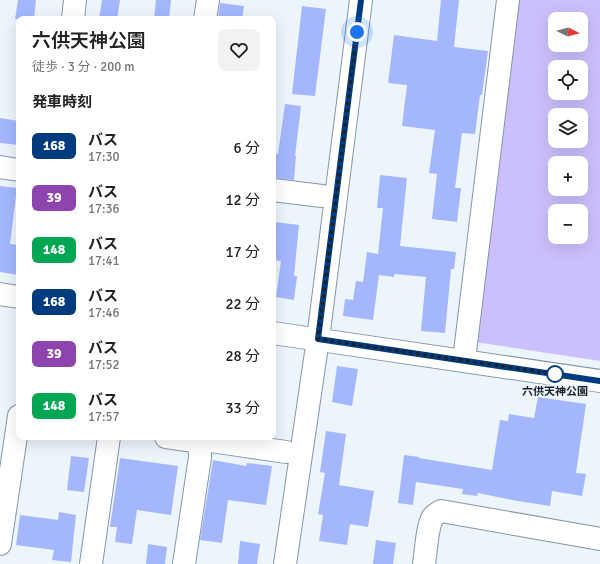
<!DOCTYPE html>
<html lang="ja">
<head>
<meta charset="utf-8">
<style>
  body { margin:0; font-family:Signika,"Noto Sans JP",sans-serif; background:#f2f2f2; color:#222; height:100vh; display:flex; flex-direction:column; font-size:15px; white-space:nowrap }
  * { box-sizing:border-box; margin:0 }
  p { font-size:13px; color:#767676 }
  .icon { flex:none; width:22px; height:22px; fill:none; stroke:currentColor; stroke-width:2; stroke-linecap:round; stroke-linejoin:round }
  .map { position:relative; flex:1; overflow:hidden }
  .drawer { position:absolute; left:16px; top:16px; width:260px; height:424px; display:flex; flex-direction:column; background:#fff; border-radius:8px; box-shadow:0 4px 16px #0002 }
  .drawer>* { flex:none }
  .badge { padding:0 8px; border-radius:6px; font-size:14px; line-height:26px }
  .needle { width:26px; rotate:96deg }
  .buttons { position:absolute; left:548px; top:12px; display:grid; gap:8px }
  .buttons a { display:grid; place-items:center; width:40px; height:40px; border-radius:8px; background:#fff; box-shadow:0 4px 16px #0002; font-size:20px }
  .you { position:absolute; width:20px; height:20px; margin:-10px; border:3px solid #fff; border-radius:50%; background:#1a73e8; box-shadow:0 0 0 6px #1a73e833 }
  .map>.badge { position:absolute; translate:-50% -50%; box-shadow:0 0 0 2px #fff }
  h2 { padding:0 16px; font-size:15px; line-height:36px }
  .round { display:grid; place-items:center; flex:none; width:42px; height:42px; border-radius:8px; background:#f2f2f2 }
  .headline { display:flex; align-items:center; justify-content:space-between; height:68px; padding:0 16px }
  h1 { font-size:19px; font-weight:600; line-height:30px }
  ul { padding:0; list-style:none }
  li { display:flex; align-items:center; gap:12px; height:52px; padding:0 16px }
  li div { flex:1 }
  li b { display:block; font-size:15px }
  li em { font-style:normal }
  li .badge { min-width:44px; font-weight:700; text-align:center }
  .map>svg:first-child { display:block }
</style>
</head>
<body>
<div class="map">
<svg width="600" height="564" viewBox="0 0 600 564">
  <rect width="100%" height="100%" fill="#ecf4fc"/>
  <path fill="#ccbffd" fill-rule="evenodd" d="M519 0H600V361L475 342ZM555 19H581V45H555ZM555 67H581V93H555ZM555 115H581V141H555ZM555 163H581V189H555ZM555 211H581V237H555Z"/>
  <g fill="#a4b7fe">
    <path d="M18 0H36L34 19H15Z"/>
    <path d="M102 0H120L117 19H99Z"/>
    <path d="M156 0H171L169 19H154Z"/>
    <path d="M441 0H459L454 47 488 51 482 95H480L475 134 462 133 455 188H461L457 222 432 219 437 174 429 173 435 130 402 126 407 85 388 83 394 35 437 41Z"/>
    <path d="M220 3 244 6 242 19H218Z"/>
    <path d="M302 6 326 9 315 96 292 94Z"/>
    <path d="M285 104 301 106 295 156H296L294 180 273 178V153L278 154Z"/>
    <path d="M0 118 19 121V145L0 143Z"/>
    <path d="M380 175 407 178 400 246 456 252 454 269H451L445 333 421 331 426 277 394 274V277L379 275 373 320 343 316 345 299 353 300 356 281 363 282 367 252 378 254 383 208H377Z"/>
    <path d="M0 186 17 188 10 244 19 245V275L0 272Z"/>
    <path d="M275 222 299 225 294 276H297L294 300 276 297 281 261 273 260V237Z"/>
    <path d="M337 366 358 369 352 406 332 402Z"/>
    <path d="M538 397 586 404 576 473 586 474 582 496 552 491 550 506 518 501 478 493 477 496 462 494 463 489 416 482 413 505 398 503 404 455 419 457V458L492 470 500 420 508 421 509 414 534 418Z"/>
    <path d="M326 431 346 434 339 485 374 491 368 527 350 524 347 545 319 541 323 515 318 514 325 473 320 472Z"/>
    <path d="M71 456 89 458 84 492 67 490Z"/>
    <path d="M120 458 178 466 171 515 137 510 132 544 115 542 117 527H110Z"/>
    <path d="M213 460 246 466 247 463 272 466 266 505 228 500 222 543 200 540Z"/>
    <path d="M59 512 76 515 71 562 52 560 54 550 16 545 20 515 58 520Z"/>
    <path d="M376 540 396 543 393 564H373Z"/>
    <path d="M240 541 260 544 257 564H238Z"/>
    <path d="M148 544 167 547 165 564H146Z"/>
  </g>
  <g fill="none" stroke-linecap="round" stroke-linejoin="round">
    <defs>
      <g id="minor">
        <path d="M73 19 75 0"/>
        <path d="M205 19 208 0"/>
        <path d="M0 167 19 170"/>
        <path d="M273 190 322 196"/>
        <path d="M0 294 19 297"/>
        <path d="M273 333 600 381"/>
        <path d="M464 360 508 0"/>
        <path d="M166 437 194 441C200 445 200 450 200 457L184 564"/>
        <path d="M198 445 207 441H211L286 452"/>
        <path d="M0 544 19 416"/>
        <path d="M91 564 109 437"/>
        <path d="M285 564 318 339 361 0"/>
        <path d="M424 564C426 552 427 526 433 517 435 514 438 513 441 511L600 539"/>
      </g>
    </defs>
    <use href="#minor" stroke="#8496a9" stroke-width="24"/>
    <use href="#minor" stroke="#fff" stroke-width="22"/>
  </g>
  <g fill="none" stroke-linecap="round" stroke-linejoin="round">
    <defs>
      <path id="line" d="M361 0 318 339 600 381"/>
    </defs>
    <use href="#line" stroke="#fff" stroke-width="9"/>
    <use href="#line" stroke="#003b80" stroke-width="6"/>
    <path stroke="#1b222a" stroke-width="4" stroke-dasharray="0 7.2" d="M357 32 318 339 555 374"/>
  </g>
  <circle fill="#fff" stroke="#003b80" stroke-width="2" cx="555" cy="374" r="8"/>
  <g text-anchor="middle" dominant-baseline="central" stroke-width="3.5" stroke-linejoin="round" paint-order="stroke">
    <g font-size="11" font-weight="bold" fill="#1b222a" stroke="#ecf4fc">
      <text x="555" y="391">六供天神公園</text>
    </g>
  </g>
</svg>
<div class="buttons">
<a><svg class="needle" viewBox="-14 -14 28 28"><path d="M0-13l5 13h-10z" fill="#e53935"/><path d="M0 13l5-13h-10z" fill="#767676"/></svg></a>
<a><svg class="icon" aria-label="locate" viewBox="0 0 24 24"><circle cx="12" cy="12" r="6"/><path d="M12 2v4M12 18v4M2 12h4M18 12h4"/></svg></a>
<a><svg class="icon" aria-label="layers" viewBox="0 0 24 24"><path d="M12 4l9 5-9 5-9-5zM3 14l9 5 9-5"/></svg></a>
<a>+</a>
<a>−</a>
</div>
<div class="you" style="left:357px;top:32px"></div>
<section class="drawer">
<div class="headline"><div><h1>六供天神公園</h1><p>徒歩 · 3 分 · 200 m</p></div><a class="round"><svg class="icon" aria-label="heart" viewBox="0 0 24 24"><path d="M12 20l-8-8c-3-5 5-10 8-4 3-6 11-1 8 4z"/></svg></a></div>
<h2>発車時刻</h2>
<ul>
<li><span class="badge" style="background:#003b80;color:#fff">168</span><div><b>バス</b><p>17:30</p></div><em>6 分</em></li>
<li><span class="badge" style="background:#8e44ad;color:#fff">39</span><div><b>バス</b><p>17:36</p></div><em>12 分</em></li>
<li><span class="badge" style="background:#00a651;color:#fff">148</span><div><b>バス</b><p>17:41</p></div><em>17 分</em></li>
<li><span class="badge" style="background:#003b80;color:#fff">168</span><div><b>バス</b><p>17:46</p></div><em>22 分</em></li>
<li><span class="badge" style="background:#8e44ad;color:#fff">39</span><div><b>バス</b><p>17:52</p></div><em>28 分</em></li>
<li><span class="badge" style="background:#00a651;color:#fff">148</span><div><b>バス</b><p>17:57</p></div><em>33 分</em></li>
</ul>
</section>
</div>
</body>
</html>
